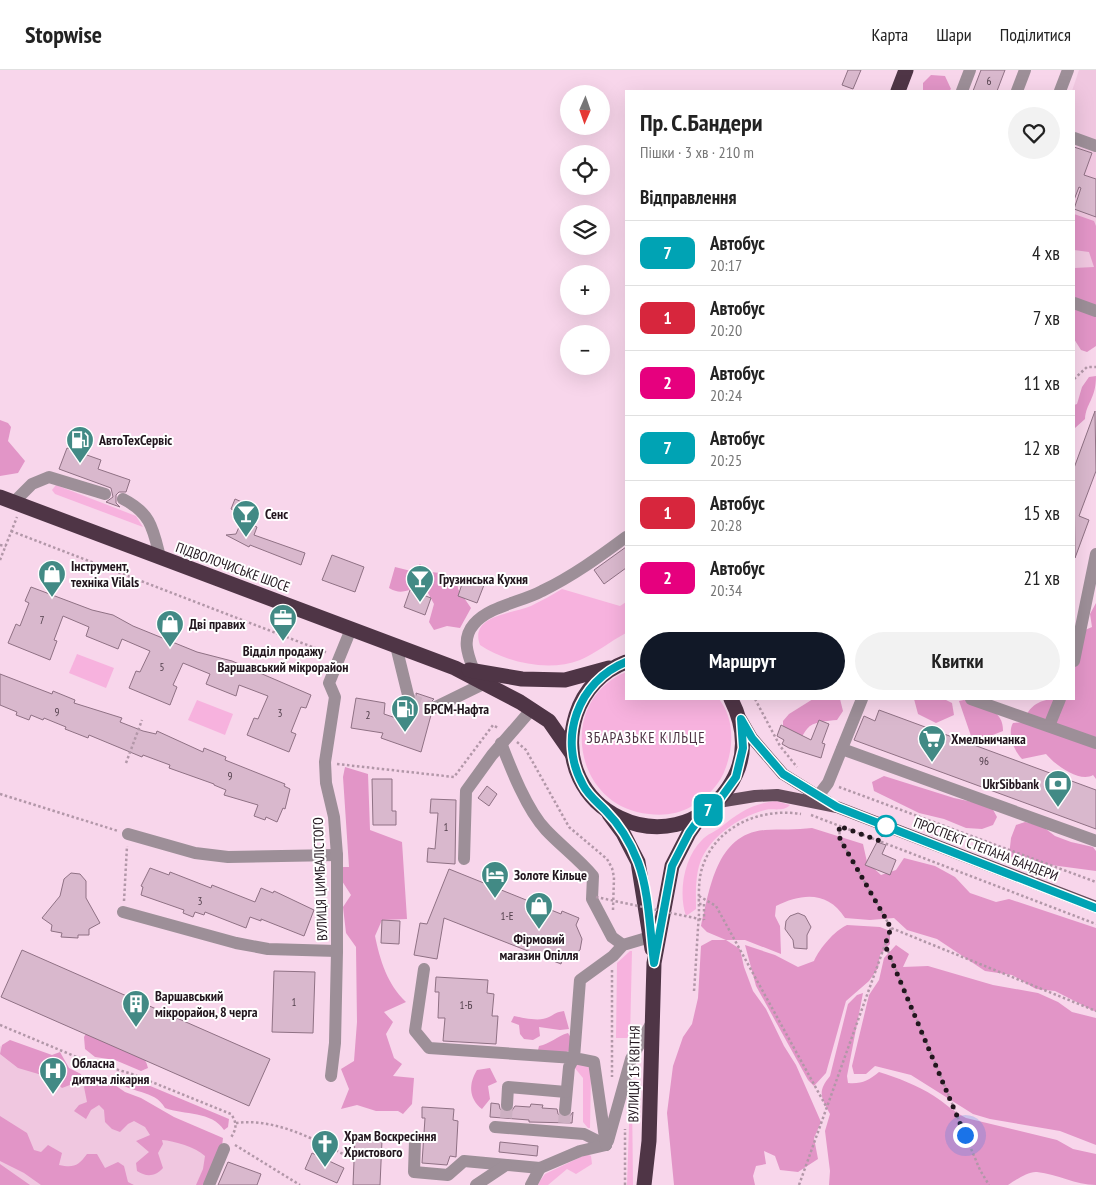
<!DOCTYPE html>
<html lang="uk">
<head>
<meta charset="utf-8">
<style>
  body { margin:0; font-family:"PT Sans Narrow",sans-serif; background:#f2f2f2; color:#222; height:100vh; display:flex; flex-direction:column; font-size:19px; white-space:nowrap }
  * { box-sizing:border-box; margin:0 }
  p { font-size:16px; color:#767676 }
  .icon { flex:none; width:28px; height:28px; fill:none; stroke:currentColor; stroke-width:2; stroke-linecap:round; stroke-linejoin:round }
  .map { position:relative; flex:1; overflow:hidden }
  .side { position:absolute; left:625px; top:20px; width:450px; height:610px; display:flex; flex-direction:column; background:#fff; border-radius:0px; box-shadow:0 5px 20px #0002 }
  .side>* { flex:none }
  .badge { padding:0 10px; border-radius:8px; font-size:18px; line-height:32px }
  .needle { width:32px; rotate:182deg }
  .tools { position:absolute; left:560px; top:15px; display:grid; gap:10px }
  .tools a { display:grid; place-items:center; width:50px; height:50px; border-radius:50%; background:#fff; box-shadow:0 5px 20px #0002; font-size:25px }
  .you { position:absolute; width:25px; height:25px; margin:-12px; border:4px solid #fff; border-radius:50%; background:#1a73e8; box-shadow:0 0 0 8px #1a73e833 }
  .map>.badge { position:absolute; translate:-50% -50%; box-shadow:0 0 0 2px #fff }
  h2 { padding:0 15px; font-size:19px; line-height:45px }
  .round { display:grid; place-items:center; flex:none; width:52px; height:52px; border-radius:26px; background:#f2f2f2 }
  .overview { display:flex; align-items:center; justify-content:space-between; height:85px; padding:0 15px }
  h1 { font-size:24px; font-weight:700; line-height:38px }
  .action { display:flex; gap:10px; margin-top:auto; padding:10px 15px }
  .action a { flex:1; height:58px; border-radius:30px; background:#111827; color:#fff; font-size:20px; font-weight:700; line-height:58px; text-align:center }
  .action a+a { background:#f2f2f2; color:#222 }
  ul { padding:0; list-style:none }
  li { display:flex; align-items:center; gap:15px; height:65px; padding:0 15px; border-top:1px solid #e0e0e0 }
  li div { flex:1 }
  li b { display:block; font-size:19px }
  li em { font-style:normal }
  li .badge { min-width:55px; font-weight:700; text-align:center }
  header { display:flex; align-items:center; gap:30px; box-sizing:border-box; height:70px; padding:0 25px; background:#fff; border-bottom:1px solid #e0e0e0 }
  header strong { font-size:24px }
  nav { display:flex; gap:28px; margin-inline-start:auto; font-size:18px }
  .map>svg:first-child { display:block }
</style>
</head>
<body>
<header>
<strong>Stopwise</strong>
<nav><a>Карта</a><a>Шари</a><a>Поділитися</a></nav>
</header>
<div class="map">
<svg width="1096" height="1115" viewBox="0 0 1096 1115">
  <rect width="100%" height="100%" fill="#f8d6eb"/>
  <g fill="#f0c7e0">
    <path d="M1079 0H1096V225L1074 217V21H1072Z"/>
    <path d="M0 976 211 1074 202 1115H0Z"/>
  </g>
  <g fill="#f7b2de">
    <path d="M56 415 136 446 143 457 55 424 52 420Z"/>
    <path d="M562 519 620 536 626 532V563C611 571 596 583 580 590 549 602 507 593 480 575 469 545 512 544 531 536 541 531 552 525 562 519Z"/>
    <path d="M77 584 114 598 106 618 69 603Z"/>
    <path d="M626 602V629H719C734 648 734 675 726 697 720 715 708 726 692 736 679 744 663 746 649 744 573 737 556 631 626 602Z"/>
    <path d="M197 630 233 644 225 665 188 650Z"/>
    <path d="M776 731 790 735C784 742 773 738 765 740 739 747 709 767 700 793 695 807 696 825 696 839L686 846C678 823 684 787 702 770 707 764 715 762 721 757 738 743 753 733 776 731Z"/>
    <path d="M630 881H632L630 968H616L617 893Z"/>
    <path d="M583 991 591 1000 590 1058H588L583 1052V1008L574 997Z"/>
    <path d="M632 1024 633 1115H627L630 1026Z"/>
    <path d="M587 1084 591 1086 592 1094 576 1104 567 1099 548 1115H537L545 1104Z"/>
  </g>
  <g fill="#e295c7">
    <path d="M931 5 945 6 951 19 949 21H923V13Z"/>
    <path d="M1074 144 1094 151 1096 156V276L1087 282 1081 280 1074 269V198L1094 197 1089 182 1074 180Z"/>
    <path d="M1096 306C1096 329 1086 333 1085 349L1075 358 1074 363V335L1077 334 1082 317 1089 307Z"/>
    <path d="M0 350 8 353 11 357 8 371 25 391 18 403 0 406Z"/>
    <path d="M420 494 431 502 440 503 457 510 458 519 471 538 460 558 447 556 434 560 429 552 434 534 428 523 415 517C406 522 399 524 389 518L395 497 411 501Z"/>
    <path d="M1096 533V709L1093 705C1080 713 1055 695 1046 684L1022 689C1014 681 1007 663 1013 653L1023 652C1033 626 1050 629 1074 629V595L1085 560 1092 557 1090 544Z"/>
    <path d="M813 629H840L843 641 837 650C828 651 813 651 807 659 803 664 802 668 796 672L783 660V651L789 644Z"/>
    <path d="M914 629H944L952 633 954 645 936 653 918 644Z"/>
    <path d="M968 629C983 636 1004 640 1003 661L980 670 971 666 959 631Z"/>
    <path d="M345 697 368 704 370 760 402 772 407 849 382 850 375 866C380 890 387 914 406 932L384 942 393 952 386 964 394 988 402 994 393 1006 414 1008 412 1034 403 1044 398 1041H376L357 1035 341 1039 349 1019 341 999 354 991 357 952 356 877 346 863 343 837 351 825 333 797H349L343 707Z"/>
    <path d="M884 706 954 728 991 736 997 747 993 755 982 759 966 758 944 749 919 743 874 721 872 712Z"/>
    <path d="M1025 752 1042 756 1055 766 1071 772 1093 777 1096 781V801L1021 791 1009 786 1011 768 1016 755Z"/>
    <path d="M812 758 863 774 867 792 881 805 896 800 904 788 935 796 955 807 970 823 996 832 1009 829 1096 858V942L1055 921 1036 919 1012 905 985 901 937 869 907 860 894 848 870 850 845 848C828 821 802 823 776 836L775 846 780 856 781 884 745 870H726L740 879 744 897 753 921 766 939 784 976 796 995 821 1052 814 1068 818 1089 798 1102 780 1100 775 1086 764 1081 766 1094 756 1096 753 1106 755 1115H674L667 1043 673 996 683 967 692 954 698 928 701 876 712 870H726L707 862 701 856C710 819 716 764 765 760 781 759 796 760 812 758Z"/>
    <path d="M847 855 880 857 890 861V874L880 885 878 898 869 911 846 931 826 1003 814 1016 808 1010 756 916 745 875 775 885 798 897 814 891C820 878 834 861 847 855Z"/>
    <path d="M896 875 909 884 903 897 928 896 993 915 1038 923 1058 932 1072 942 1096 948V1075L1060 1061 990 1049 973 1044 911 1005 875 996 866 1004H854L852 996 869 925 879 910 884 888Z"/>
    <path d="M863 923 847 1006 848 1013C862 1014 868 1011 879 1002 898 1008 917 1015 934 1026 945 1033 954 1042 966 1048L1057 1070 1073 1079 1096 1084V1115C1075 1115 1058 1104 1037 1102 1028 1101 1016 1110 1008 1115H829L830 1101 825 1061 830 1044C821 1027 817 1022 830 1006L848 934 857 925Z"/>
    <path d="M564 941 569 959 560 960 539 957 540 966 533 970 524 969 520 964 519 955 511 952 514 946C524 948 540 952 549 947 555 944 556 942 564 941Z"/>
    <path d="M88 960C107 968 144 975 148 998L141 1001 115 990 95 987 85 979 84 967Z"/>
    <path d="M568 963 571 968 569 981 557 985 538 980 539 976C550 974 557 966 568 963Z"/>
    <path d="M10 970 52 985 60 982 69 998 81 1004 83 1010 62 1018 52 1008 18 998 0 984 2 975Z"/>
    <path d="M490 998 497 1012 488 1016 490 1029 482 1039C468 1028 469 1013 477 1000Z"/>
    <path d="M118 1005H124L229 1049 228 1057 224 1060C212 1041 184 1045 165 1038 155 1019 129 1024 114 1009Z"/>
    <path d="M96 1007 109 1011 125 1022 141 1028 174 1047 223 1068 222 1076 211 1115H196L203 1099 205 1086C195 1077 175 1071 162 1070L163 1074 158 1083 163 1098C155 1107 146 1107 137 1101L136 1093 149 1082 136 1071 150 1065 145 1057 134 1051 128 1054 120 1062 112 1059 105 1052 104 1040 99 1035 91 1040 86 1049 74 1041 79 1035 87 1032 84 1017 89 1009Z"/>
    <path d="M0 1046 27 1063 34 1080 41 1082 48 1075 62 1083 59 1095C74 1098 78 1096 87 1084H97L105 1098 118 1092 124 1096 128 1112 134 1115H41L24 1103 0 1091Z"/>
    <path d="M0 1094 30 1115H0Z"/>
  </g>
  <g fill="#d9b8cd" stroke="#8f7184">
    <path d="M848 0H861L853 19 842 15Z"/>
    <path d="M981 0H1005L997 21H973Z"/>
    <path d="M1074 77 1092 83 1084 105 1096 109V147L1074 139 1081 118 1079 117 1074 130Z"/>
    <path d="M1095 341 1096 401 1079 446 1089 450 1075 488 1074 398Z"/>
    <path d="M67 378 101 390 98 399 130 410 126 422H119L116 425V433L120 437 106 432 113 427 111 418 59 399Z"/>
    <path d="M235 429 249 435 244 445 231 439Z"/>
    <path d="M242 450 257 457 254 465 305 483 301 495 250 475 249 477 226 465 236 464Z"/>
    <path d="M626 477V498L604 514 594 500Z"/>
    <path d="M332 485 364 497 355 522 322 510Z"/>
    <path d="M464 508 484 515 477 533 458 526Z"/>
    <path d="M31 517 92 540 113 545 133 556 197 582 232 591 311 625 306 638 301 637 291 662 296 664 289 682 247 665 254 648 258 649 268 626 239 615 236 626 206 614 210 604 183 593 173 615 177 617 170 635 129 618 136 601 140 602 150 581 122 569 118 579 86 566 89 557 63 546 54 570 57 571 50 590 8 573 16 554 20 556 29 533 25 531Z"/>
    <path d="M410 520 431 528 425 545 404 537Z"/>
    <path d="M0 604 52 624 53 621 75 630 74 633 122 648 120 652 143 661 156 664 157 661 203 682 204 678 226 687 225 690 285 714 284 716 290 719 285 739 283 738 277 752 266 747 265 750 254 746 258 735 224 725 226 720 214 715V714L169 698 170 695 143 685 142 687 89 665 88 668 65 659 66 657 44 648 43 650 31 645 29 650 16 645 17 642 0 635Z"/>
    <path d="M416 623 434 629 426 637 427 642 431 645 421 682 381 668 383 663 351 658 356 628 385 633 384 644 402 650 407 637H411L417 632Z"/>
    <path d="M879 640 1096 720V759L854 670 864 646 875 651Z"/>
    <path d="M819 650 829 654 822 673 825 674 821 688 789 678 782 674 784 670 777 666 781 655 811 670Z"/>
    <path d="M372 709H392V741H396V755H373Z"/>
    <path d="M487 716 497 724 489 736 478 728Z"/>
    <path d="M431 729 456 730 455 794 427 792 428 778 435 779 438 743H430Z"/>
    <path d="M877 772 886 775 882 784 896 790 890 805 865 795Z"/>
    <path d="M150 798 169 805 170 802 211 818 212 815 255 832 261 818 273 823 274 821 314 840 304 866 261 849V851L250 847 246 858 205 842 204 845 195 842 193 847 183 843 184 840 141 825 143 817 141 816Z"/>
    <path d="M449 799 561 844 562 841 579 848 576 855 582 869 580 880 571 887 562 890 561 894 444 848 437 889 414 885 420 853 427 854Z"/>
    <path d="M71 803 80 804 86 811V828L100 853 89 859V865H78V868L61 867 62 863 51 861 52 855 42 848 60 826 64 809Z"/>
    <path d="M798 843 805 846 811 857 807 865V879L794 878 793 870 785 859 786 851 790 846Z"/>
    <path d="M382 850 400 851 399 874 381 873Z"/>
    <path d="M22 880 270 989 249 1036 1 927Z"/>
    <path d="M274 901 315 902 313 963 272 962Z"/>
    <path d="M436 907 488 910 487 923 494 924 492 946H498L496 974 443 971 445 948H438L439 922H435Z"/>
    <path d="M491 1033 499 1034 500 1039 506 1043 511 1042 515 1036 530 1037 531 1034 543 1035 542 1038 557 1039 558 1044 564 1048 569 1047 573 1042 572 1053 529 1052V1050L490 1047Z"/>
    <path d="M422 1037 454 1039 453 1050 458 1051 456 1087 450 1086 447 1095 422 1093 425 1048H422Z"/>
    <path d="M355 1068 382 1070 380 1115H353Z"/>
    <path d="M500 1072 538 1076 537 1086 499 1082Z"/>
    <path d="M312 1083 344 1098 337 1113 305 1099Z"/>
    <path d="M228 1092 261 1104 257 1115H218Z"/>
  </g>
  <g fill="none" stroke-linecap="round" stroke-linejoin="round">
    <g stroke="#cdb0c2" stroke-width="12" stroke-dasharray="12 6" stroke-linecap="butt">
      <path d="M409 629 434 638"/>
      <path d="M506 1048 507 1035"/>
      <path d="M564 1053 565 1040"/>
    </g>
    <g stroke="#b297a8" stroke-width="2.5" stroke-dasharray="2.5 2.5" stroke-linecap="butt">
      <path d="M1074 309 1087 297H1096"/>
      <path d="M11 461 328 583"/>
      <path d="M0 475 6 476"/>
      <path d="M0 490 17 447"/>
      <path d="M755 629 780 676 797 697"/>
      <path d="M517 672 526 680 569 757 607 789 612 798 614 807 613 840"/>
      <path d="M126 693 142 650"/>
      <path d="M337 694 454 707 493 655 498 658"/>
      <path d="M839 717 1096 812"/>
      <path d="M0 724 118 761"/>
      <path d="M811 745 1096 854"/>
      <path d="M839 757 840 769 891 858 1096 941"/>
      <path d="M699 826 716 836 827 1038"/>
      <path d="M124 831 127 776"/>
      <path d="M699 834H704V850"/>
      <path d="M886 876 980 1100 989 1115"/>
      <path d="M612 900V1007"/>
      <path d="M694 921C696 895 697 870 699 844 699 831 698 815 701 802 712 758 759 737 801 744"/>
      <path d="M0 955 79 988 132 1004 231 1044C238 1054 236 1060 230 1069"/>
      <path d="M236 1053C274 1048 312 1068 345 1085"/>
      <path d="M235 1075 300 1115"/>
      <path d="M625 1115V1059"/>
      <path d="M799 1115 891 858"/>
    </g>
    <g stroke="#9d8f98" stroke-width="12">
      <path d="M962 21 970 0"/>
      <path d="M1017 21 1025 0"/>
      <path d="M1060 21 1068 0"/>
      <path d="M1074 68 1096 76"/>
      <path d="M1074 233 1096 241"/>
      <path d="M123 429C151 443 153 459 160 487"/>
      <path d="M14 432 32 414 49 407 105 424"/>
      <path d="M396 576 409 629"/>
      <path d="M1074 591 1096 484"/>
      <path d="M474 601C468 585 461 569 474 554 489 536 522 532 542 521 573 506 599 487 626 467"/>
      <path d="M971 629 1096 673"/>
      <path d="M434 638 485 613"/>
      <path d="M1049 656 1060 629"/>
      <path d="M501 673C511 699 527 740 546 760 561 776 579 789 593 806L592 829 612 867 623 875"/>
      <path d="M842 679 1096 771"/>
      <path d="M818 726 828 713 862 629"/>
      <path d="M128 764 195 783 228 787 337 785"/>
      <path d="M464 789 466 721 492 685 531 640"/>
      <path d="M123 842 236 873 268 879 337 881"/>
      <path d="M424 899 415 961 429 978 574 988 569 997 565 1040"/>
      <path d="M331 1006 335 973 337 881V785L334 747 326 713 325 692 335 627 329 613 351 559"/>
      <path d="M507 1035 508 1017 566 1022"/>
      <path d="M495 1057 584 1064 606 1075"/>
      <path d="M415 1071 414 1102 448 1105 464 1091 540 1098 580 1081 606 1075"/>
      <path d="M608 1071 631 989 651 954"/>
      <path d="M606 1075 594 992 574 988 580 910 613 886 623 875 650 867"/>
      <path d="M209 1115 224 1079"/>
      <path d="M476 1115 506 1095"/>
      <path d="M531 1115 540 1098"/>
    </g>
    <g stroke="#644c5b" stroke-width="12">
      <path d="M741 649 752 668 783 704 828 732"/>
      <path d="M718 732 755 726 777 725 837 737 1096 837"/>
    </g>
    <g stroke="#4f3546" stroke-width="15">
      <path d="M898 21 906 0"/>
      <path d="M0 427 455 598 520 632 549 651 572 684"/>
      <path d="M626 592C602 601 584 620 576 645 547 740 671 800 728 718 748 689 746 659 731 629"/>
      <path d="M469 600 522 609 565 610 609 598"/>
      <path d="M609 744 623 763 638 792 652 879"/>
      <path d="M644 1115 649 1071 654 893 672 796 689 763 700 747"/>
    </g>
    <path stroke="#b297a8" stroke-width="2.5" stroke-dasharray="2.5 2.5" stroke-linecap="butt" d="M596 827 704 850"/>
  </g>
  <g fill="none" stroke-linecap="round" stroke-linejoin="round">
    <defs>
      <path id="line" d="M626 592C578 611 557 669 583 715 588 725 597 732 605 740 619 754 631 774 638 792 649 821 650 862 654 893L672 796 689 763 701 746 718 732 736 707 743 678 741 649 752 668 783 704 837 737 1096 838"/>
    </defs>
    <use href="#line" stroke="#fff" stroke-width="11"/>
    <use href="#line" stroke="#00a3b4" stroke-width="8"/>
    <path stroke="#22161e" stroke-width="5" stroke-dasharray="0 9" d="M886 756 880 771 839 756 840 769 891 858 885 875 965 1065"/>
  </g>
  <defs>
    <symbol id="fuel-pin" viewBox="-11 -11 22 30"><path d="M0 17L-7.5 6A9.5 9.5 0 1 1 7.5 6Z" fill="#428a85" stroke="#fff"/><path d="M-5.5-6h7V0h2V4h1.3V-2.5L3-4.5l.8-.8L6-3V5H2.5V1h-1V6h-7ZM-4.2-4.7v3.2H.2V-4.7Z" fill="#fff"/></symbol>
    <symbol id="bar-pin" viewBox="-11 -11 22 30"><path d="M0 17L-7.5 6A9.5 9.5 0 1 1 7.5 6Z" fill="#428a85" stroke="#fff"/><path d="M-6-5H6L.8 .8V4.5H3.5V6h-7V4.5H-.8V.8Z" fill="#fff"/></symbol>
    <symbol id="shop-pin" viewBox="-11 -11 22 30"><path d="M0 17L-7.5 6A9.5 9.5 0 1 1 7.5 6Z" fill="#428a85" stroke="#fff"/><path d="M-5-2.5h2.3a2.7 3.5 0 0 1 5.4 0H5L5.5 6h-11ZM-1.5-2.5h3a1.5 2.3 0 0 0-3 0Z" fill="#fff"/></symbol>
    <symbol id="office-pin" viewBox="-11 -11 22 30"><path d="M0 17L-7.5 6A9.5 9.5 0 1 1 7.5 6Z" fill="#428a85" stroke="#fff"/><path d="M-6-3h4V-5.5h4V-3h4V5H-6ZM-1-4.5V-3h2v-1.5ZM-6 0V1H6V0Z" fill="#fff"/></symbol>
    <symbol id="supermarket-pin" viewBox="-11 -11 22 30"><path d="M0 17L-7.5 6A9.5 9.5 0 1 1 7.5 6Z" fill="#428a85" stroke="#fff"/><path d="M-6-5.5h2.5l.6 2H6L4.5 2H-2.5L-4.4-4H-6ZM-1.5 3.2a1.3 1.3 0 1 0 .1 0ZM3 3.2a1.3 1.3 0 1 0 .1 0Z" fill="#fff"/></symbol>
    <symbol id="bank-pin" viewBox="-11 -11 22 30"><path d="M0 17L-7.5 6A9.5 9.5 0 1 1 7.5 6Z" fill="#428a85" stroke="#fff"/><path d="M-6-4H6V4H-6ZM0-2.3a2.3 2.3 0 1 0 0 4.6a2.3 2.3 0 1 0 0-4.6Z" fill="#fff"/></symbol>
    <symbol id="hotel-pin" viewBox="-11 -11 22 30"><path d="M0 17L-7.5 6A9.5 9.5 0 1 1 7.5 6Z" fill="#428a85" stroke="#fff"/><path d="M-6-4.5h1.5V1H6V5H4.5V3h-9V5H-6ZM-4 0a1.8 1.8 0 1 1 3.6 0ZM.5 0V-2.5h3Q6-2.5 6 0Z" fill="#fff"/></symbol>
    <symbol id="building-pin" viewBox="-11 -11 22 30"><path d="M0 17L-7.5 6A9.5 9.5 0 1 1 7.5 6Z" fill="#428a85" stroke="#fff"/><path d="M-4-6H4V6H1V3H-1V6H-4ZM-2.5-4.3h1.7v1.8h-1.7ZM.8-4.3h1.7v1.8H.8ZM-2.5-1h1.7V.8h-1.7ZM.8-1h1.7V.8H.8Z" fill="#fff"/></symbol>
    <symbol id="hospital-pin" viewBox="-11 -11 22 30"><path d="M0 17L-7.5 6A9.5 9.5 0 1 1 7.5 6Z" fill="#428a85" stroke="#fff"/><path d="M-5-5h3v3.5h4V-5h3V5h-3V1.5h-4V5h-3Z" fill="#fff"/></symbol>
    <symbol id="church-pin" viewBox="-11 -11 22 30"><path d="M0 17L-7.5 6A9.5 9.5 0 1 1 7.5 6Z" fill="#428a85" stroke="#fff"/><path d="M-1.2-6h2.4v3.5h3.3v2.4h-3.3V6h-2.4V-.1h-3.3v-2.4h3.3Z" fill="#fff"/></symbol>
  </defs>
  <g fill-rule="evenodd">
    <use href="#fuel-pin" x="64" y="354" width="32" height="43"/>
    <use href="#bar-pin" x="230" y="428" width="32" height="43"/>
    <use href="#shop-pin" x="36" y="488" width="32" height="43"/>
    <use href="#bar-pin" x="404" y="493" width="32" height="43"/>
    <use href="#office-pin" x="267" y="532" width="32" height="43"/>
    <use href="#shop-pin" x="154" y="538" width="32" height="43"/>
    <use href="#fuel-pin" x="389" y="623" width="32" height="43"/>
    <use href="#supermarket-pin" x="916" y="653" width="32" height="43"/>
    <use href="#bank-pin" x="1042" y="698" width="32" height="43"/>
    <use href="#hotel-pin" x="479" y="789" width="32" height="43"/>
    <use href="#shop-pin" x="523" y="820" width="32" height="43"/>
    <use href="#building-pin" x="120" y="918" width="32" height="43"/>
    <use href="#hospital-pin" x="37" y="985" width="32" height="43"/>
    <use href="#church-pin" x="309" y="1058" width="32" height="43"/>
  </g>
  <circle fill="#fff" stroke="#00a3b4" stroke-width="2.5" cx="886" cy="756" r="10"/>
  <g text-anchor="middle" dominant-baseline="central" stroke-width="4" stroke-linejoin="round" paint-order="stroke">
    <g font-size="11" fill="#503e4a">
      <text x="989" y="11">6</text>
      <text x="42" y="550">7</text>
      <text x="162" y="597">5</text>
      <text x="57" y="642">9</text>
      <text x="280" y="643">3</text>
      <text x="368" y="645">2</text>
      <text x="984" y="691">96</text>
      <text x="230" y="706">9</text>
      <text x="446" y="757">1</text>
      <text x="200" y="831">3</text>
      <text x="507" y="846">1-Е</text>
      <text x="294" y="932">1</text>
      <text x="466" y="935">1-Б</text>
    </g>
    <g font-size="14" font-weight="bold" fill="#22161e" stroke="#fff" text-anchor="start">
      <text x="99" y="370">АвтоТехСервіс</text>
      <text x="265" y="444">Сенс</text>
      <text x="71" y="496">Інструмент,<tspan x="71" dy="16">техніка Vilals</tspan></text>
      <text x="439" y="509">Грузинська Кухня</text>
      <text x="189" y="554">Дві правих</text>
      <text x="283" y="581" text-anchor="middle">Відділ продажу<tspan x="283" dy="16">Варшавський мікрорайон</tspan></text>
      <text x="424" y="639">БРСМ-Нафта</text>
      <text x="951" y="669">Хмельничанка</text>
      <text x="1039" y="714" text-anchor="end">UkrSibbank</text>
      <text x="514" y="805">Золоте Кільце</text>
      <text x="539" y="869" text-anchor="middle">Фірмовий<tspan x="539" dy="16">магазин Опілля</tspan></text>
      <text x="155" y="926">Варшавський<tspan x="155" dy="16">мікрорайон, 8 черга</tspan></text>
      <text x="72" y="993">Обласна<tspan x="72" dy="16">дитяча лікарня</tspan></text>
      <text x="344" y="1066">Храм Воскресіння<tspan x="344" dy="16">Христового</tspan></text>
    </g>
    <g font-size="14" fill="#22161e" stroke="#fff">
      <text transform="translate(233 497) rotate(20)">ПІДВОЛОЧИСЬКЕ ШОСЕ</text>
      <text transform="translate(986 779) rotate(21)">ПРОСПЕКТ СТЕПАНА БАНДЕРИ</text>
      <text transform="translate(320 809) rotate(-92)">ВУЛИЦЯ ЦИМБАЛІСТОГО</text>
      <text transform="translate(634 1004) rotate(-89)">ВУЛИЦЯ 15 КВІТНЯ</text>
    </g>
    <g font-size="15" letter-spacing="1" fill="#4c3243" stroke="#fff">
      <text x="646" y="667">ЗБАРАЗЬКЕ КІЛЬЦЕ</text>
    </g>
  </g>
</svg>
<div class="tools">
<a><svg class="needle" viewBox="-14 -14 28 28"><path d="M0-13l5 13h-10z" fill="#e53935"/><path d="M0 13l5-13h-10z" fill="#767676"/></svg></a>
<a><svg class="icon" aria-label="locate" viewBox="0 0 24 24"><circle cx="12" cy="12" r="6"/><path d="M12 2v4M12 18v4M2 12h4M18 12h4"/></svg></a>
<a><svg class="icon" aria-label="layers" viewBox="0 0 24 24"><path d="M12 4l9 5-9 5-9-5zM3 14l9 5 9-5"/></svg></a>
<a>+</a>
<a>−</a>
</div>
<div class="you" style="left:965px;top:1065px"></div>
<b class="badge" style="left:708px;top:740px;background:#00a3b4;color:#fff">7</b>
<section class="side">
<div class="overview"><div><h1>Пр. С.Бандери</h1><p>Пішки · 3 хв · 210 m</p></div><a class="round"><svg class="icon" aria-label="heart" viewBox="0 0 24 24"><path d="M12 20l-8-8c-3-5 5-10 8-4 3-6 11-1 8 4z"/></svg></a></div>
<h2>Відправлення</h2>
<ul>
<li><span class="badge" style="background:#00a3b4;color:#fff">7</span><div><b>Автобус</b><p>20:17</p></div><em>4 хв</em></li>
<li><span class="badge" style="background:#d7263d;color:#fff">1</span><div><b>Автобус</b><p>20:20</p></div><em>7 хв</em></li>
<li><span class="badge" style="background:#e6007e;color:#fff">2</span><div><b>Автобус</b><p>20:24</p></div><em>11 хв</em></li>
<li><span class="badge" style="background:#00a3b4;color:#fff">7</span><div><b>Автобус</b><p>20:25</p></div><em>12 хв</em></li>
<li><span class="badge" style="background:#d7263d;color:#fff">1</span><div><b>Автобус</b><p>20:28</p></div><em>15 хв</em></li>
<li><span class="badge" style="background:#e6007e;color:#fff">2</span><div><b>Автобус</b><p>20:34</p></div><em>21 хв</em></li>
</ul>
<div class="action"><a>Маршрут</a><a>Квитки</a></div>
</section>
</div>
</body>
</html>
